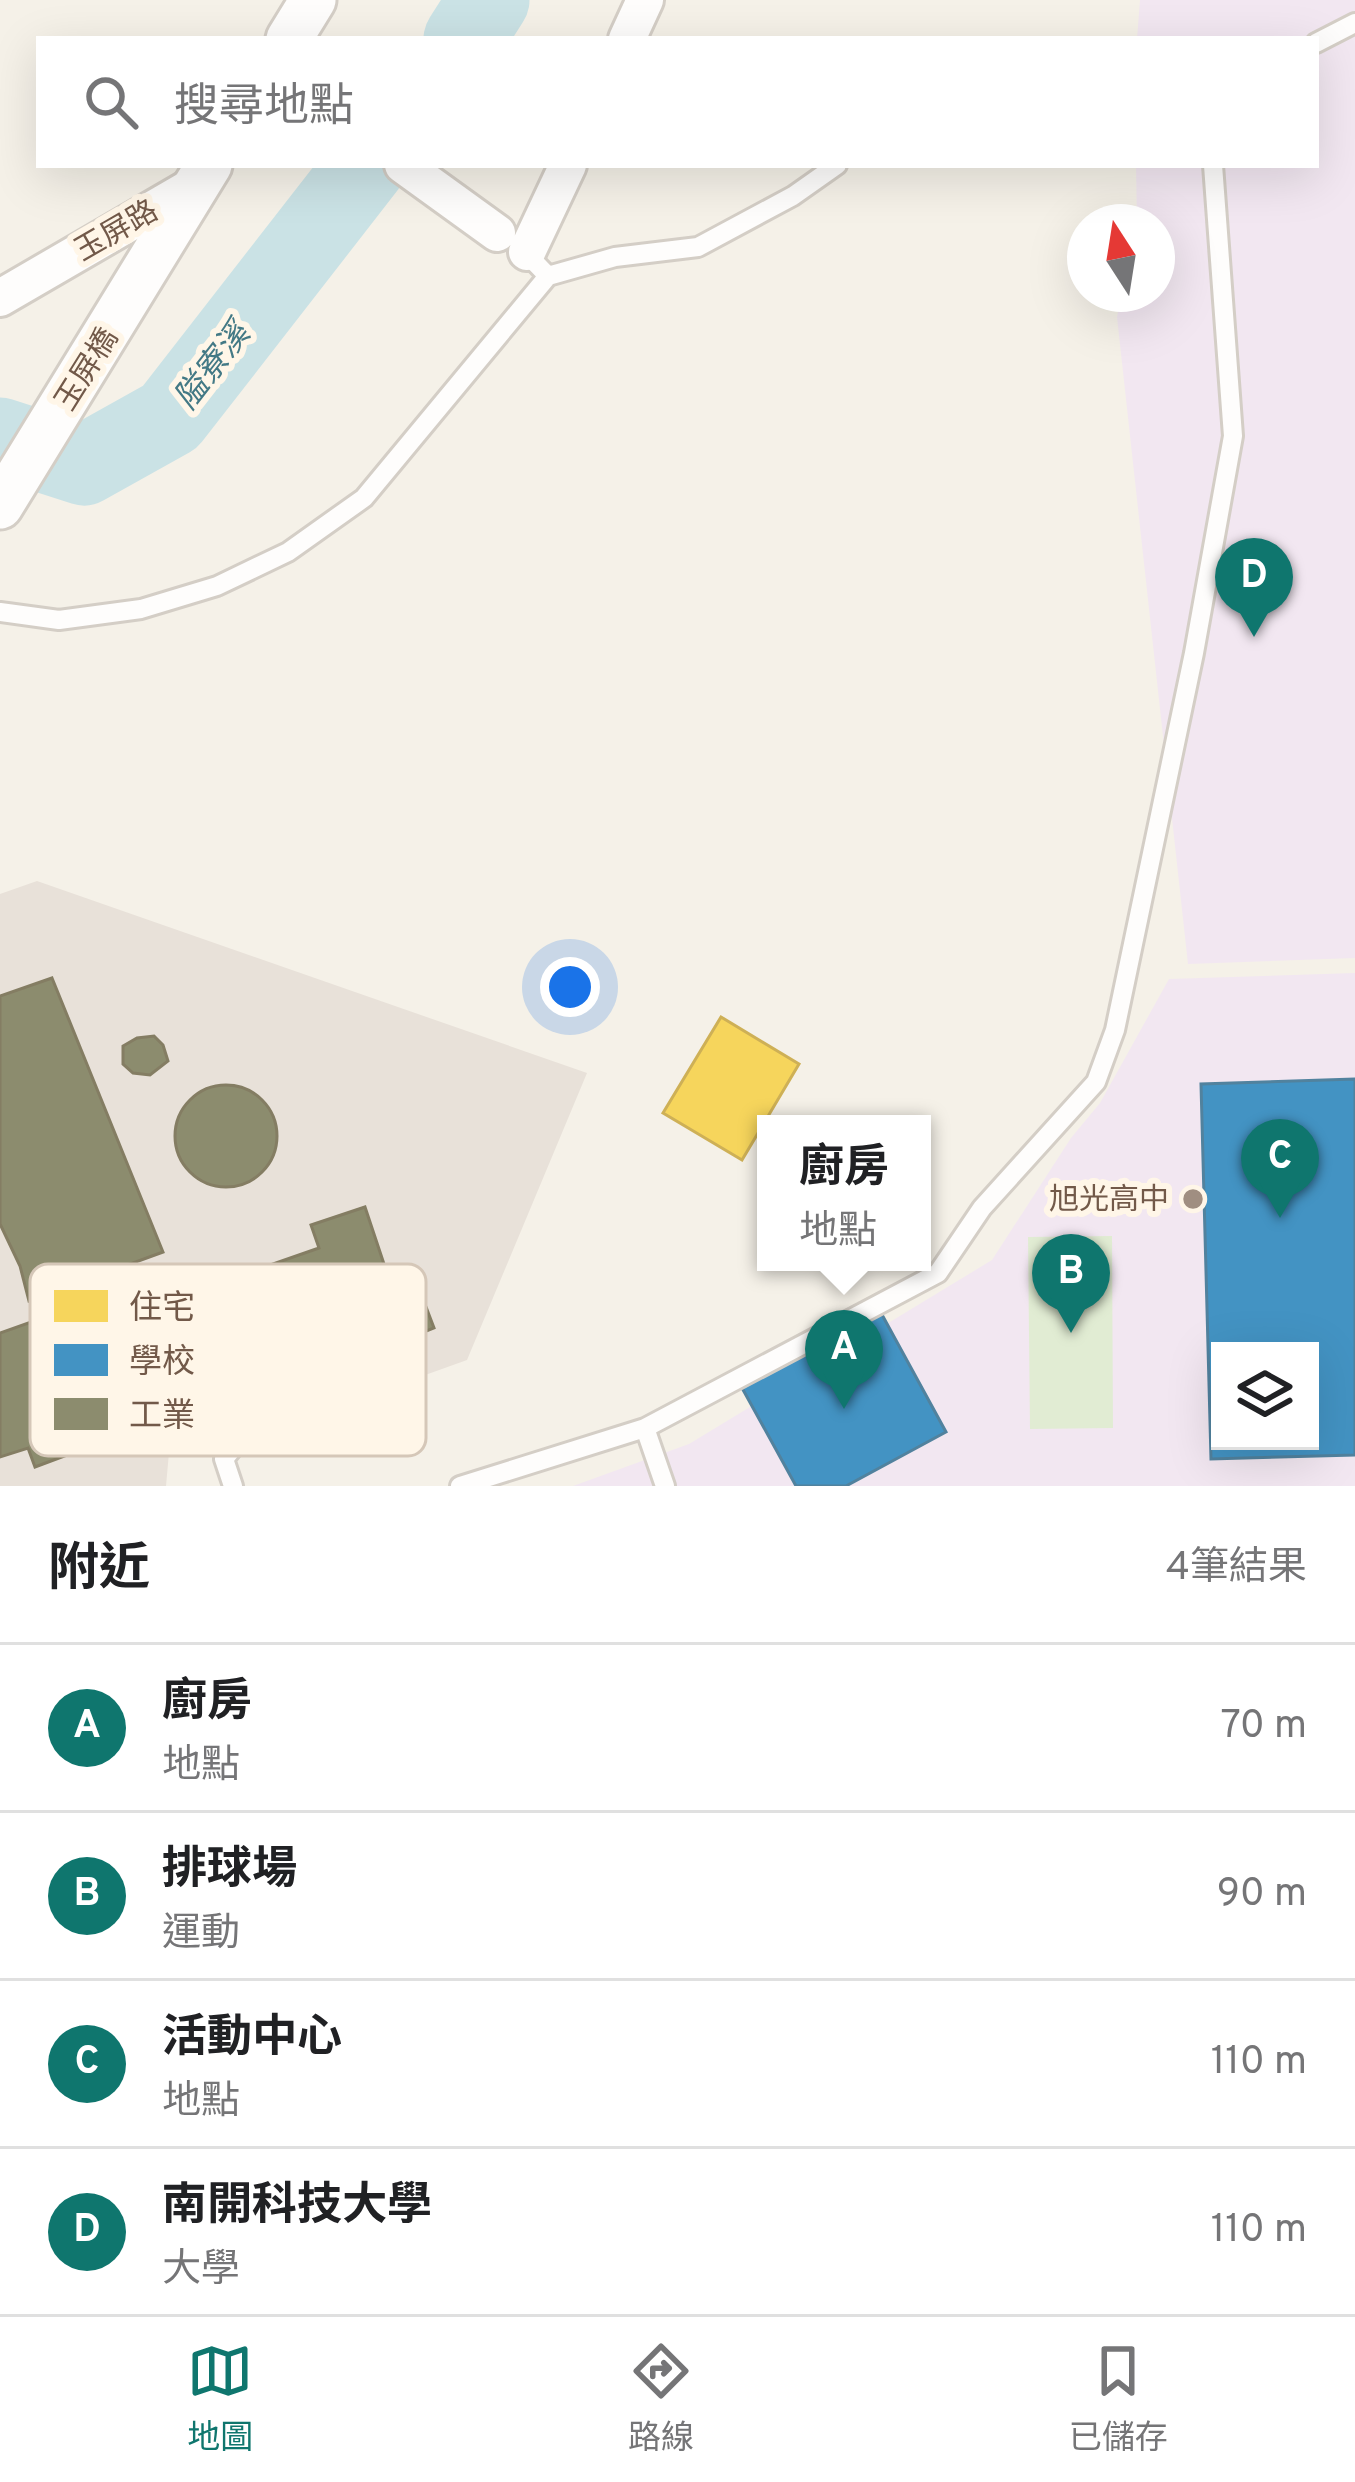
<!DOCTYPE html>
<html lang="zh-TW">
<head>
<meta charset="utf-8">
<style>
	:root { --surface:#fff; --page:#f6f6f6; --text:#202124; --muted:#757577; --line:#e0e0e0; --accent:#0f766e }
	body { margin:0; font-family:Overpass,"Noto Sans TC",sans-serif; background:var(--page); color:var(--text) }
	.controls { position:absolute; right:36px; bottom:36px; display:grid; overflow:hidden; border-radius:0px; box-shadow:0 12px 48px #0002 }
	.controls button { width:108px; height:108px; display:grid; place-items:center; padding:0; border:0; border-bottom:3px solid var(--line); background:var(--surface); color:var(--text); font:60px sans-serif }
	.compass { position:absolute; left:1067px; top:204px; width:108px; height:108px; border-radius:50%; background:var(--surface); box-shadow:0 12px 48px #0002; rotate:348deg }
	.you { position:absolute; left:570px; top:987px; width:42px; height:42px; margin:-30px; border:9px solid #fff; border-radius:50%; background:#1a73e8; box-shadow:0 0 0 18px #1a73e833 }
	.badge { display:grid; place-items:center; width:78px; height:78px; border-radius:50%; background:var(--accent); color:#fff; font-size:39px; font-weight:700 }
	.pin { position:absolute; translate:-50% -99px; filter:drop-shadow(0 3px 6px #0008) }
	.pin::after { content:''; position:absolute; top:63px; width:42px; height:36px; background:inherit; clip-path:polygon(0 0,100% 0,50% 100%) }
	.popup { position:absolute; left:757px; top:1115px; width:174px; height:156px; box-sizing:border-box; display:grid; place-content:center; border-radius:0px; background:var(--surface); filter:drop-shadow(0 3px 9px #0005); font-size:39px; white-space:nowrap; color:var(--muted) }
	.popup b { font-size:45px; color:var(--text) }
	.popup::after { content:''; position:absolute; left:50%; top:100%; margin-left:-24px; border:24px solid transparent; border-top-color:var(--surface) }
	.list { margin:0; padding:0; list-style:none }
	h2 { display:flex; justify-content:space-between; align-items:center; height:156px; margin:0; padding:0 48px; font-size:51px }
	h2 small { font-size:39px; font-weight:400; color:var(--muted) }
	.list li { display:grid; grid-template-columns:78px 1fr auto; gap:36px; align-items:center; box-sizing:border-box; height:168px; padding:0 48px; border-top:3px solid var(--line) }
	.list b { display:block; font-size:45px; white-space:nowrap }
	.list p { margin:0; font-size:39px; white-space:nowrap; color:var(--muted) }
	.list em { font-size:39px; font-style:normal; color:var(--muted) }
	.icon { flex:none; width:66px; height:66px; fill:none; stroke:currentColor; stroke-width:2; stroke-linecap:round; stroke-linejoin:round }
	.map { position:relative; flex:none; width:1355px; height:1486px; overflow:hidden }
	.search { position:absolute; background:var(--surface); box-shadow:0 12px 48px #0002; left:36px; right:36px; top:36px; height:132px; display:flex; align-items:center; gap:30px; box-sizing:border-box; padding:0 42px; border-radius:0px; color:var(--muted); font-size:45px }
	.sheet { height:828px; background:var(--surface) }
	nav { display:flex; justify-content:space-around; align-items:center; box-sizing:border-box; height:168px; border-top:3px solid var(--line); background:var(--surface); font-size:33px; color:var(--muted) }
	nav a { display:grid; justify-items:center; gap:6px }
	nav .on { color:var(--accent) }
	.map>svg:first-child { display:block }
	.industrial { fill:#e8e1d9 }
	.education { fill:#f2e7f1; fill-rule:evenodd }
	.green { fill:#e1ecd3 }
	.homes { fill:#f6d55c; stroke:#ceb056; stroke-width:3 }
	.schools { fill:#4393c3; stroke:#51829e; stroke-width:3; fill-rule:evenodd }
	.industry { fill:#8c8c6e; stroke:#847d63; stroke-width:3 }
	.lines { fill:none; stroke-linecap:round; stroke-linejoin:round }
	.river { stroke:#cae2e5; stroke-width:81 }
	.service-casing { stroke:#d4cec6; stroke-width:24 }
	.minor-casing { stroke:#d4cec6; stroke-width:42 }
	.tertiary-casing { stroke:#d4cec6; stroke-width:51 }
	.service { stroke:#fefdfc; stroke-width:18 }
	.minor { stroke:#fefdfc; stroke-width:36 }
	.tertiary { stroke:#fefdfc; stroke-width:45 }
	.poi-dot { fill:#a08e81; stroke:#fff6e8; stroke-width:4.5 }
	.labels { text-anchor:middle; stroke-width:12; stroke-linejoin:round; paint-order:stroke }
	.street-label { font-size:30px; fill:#725949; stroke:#fff6e8 }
	.poi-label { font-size:30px; fill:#725949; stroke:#fff6e8; text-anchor:end }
	.water-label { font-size:33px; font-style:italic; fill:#437985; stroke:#fff6e8 }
	.key { fill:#fff6e8; stroke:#d5c7b8; stroke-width:3 }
	.key-label { font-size:33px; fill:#725949 }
</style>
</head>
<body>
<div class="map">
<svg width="1355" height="1486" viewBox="0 0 1355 1486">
	<rect width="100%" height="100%" fill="#f5f1e8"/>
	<path class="industrial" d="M37,881L587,1073L467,1360L325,1411L294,1378L172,1419L166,1486H0V894Z"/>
	<path class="education" d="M1140,0H1355V958L1188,964L1117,317L1122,294H1157V222H1137L1136,165H1316V39H1137Z
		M1355,973V1486H573L689,1444L992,1260L1071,1138L1100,1103L1169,979ZM1220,1351H1310V1441H1220Z"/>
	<path class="green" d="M1112,1236L1113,1428L1030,1429L1028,1237Z"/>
	<path class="homes" d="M721,1017L799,1064L742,1160L663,1113Z"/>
	<path class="schools" d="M1355,1079V1455L1211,1459L1201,1084ZM1220,1351H1310V1441H1220Z
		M880,1311L946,1432L846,1486H796L741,1386Z"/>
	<path class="industry" d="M52,978L163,1252L29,1301L20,1266L0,1224V996Z
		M154,1036L163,1045L168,1061L150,1075L133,1073L123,1064V1046L137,1038Z
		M175 1136a51 51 0 1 1 102 0a51 51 0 1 1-102 0Z
		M365,1207L391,1285L415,1278L434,1328L369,1354L344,1300L249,1335L227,1280L319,1248L311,1225Z
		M96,1299L127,1384L75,1400L91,1446L35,1467L28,1448L0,1457V1333Z"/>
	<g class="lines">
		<path class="river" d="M464,39L489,0
			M0,438L84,465L170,417L366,165"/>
		<defs>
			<path id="service" d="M1316,43L1355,23
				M521,248L548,276L615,257L698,247L793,196L837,165
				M0,612L59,620L141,609L217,586L288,552L364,498L548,276
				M216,1287L262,1412L224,1459L233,1486
				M645,1428L665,1486
				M460,1486L645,1428L938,1273L982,1208L1096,1082L1115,1030L1194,653L1233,436L1213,165"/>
			<path id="minor" d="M627,39L645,0
				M403,165L497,233
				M527,252L568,165
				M0,298L198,183"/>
			<path id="tertiary" d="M289,39L313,0
				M0,506L209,165"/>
		</defs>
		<use href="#service" class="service-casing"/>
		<use href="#minor" class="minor-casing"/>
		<use href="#tertiary" class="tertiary-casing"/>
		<use href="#service" class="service"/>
		<use href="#minor" class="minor"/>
		<use href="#tertiary" class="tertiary"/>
	</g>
	<circle class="poi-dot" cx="1193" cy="1199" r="12"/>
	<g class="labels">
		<g class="street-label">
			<text transform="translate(116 230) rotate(-30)" y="10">玉屏路</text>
			<text transform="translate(86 369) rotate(-58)" y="10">玉屏橋</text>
		</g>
		<g class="poi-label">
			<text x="1169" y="1209">旭光高中</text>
		</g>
		<g class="water-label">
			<text transform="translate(211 365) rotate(-52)" y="12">隘寮溪</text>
		</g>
	</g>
	<rect x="30" y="1264" width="396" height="192" rx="18" class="key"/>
	<rect x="54" y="1290" width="54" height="32" fill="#f6d55c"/>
	<rect x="54" y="1344" width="54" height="32" fill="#4393c3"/>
	<rect x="54" y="1398" width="54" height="32" fill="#8c8c6e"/>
	<g class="key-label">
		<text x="129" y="1318">住宅</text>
		<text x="129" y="1372">學校</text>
		<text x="129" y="1426">工業</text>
	</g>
</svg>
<div class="controls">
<button><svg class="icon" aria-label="layers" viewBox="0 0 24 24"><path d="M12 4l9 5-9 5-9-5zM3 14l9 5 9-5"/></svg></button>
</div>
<svg class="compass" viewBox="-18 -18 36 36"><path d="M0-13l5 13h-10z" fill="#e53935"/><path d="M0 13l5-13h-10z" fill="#757577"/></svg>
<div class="you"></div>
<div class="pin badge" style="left:844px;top:1409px">A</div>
<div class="popup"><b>廚房</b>地點</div>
<div class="pin badge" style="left:1071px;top:1333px">B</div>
<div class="pin badge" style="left:1280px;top:1218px">C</div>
<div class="pin badge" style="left:1254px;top:637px">D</div>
<div class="search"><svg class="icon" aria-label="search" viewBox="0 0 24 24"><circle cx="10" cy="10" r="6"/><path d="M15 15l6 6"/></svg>搜尋地點</div>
</div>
<section class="sheet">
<h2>附近<small>4筆結果</small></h2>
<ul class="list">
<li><span class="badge">A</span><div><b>廚房</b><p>地點</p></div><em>70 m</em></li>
<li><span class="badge">B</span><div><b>排球場</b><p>運動</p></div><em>90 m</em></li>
<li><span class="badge">C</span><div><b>活動中心</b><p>地點</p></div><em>110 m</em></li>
<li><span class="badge">D</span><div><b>南開科技大學</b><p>大學</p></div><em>110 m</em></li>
</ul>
</section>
<nav>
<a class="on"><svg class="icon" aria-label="map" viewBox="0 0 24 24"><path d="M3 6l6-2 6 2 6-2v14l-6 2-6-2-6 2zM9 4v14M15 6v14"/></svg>地圖</a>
<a><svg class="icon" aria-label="directions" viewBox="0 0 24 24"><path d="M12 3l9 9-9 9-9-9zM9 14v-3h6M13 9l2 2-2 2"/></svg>路線</a>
<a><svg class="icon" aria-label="saved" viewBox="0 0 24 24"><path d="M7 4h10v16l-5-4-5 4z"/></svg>已儲存</a>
</nav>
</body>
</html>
